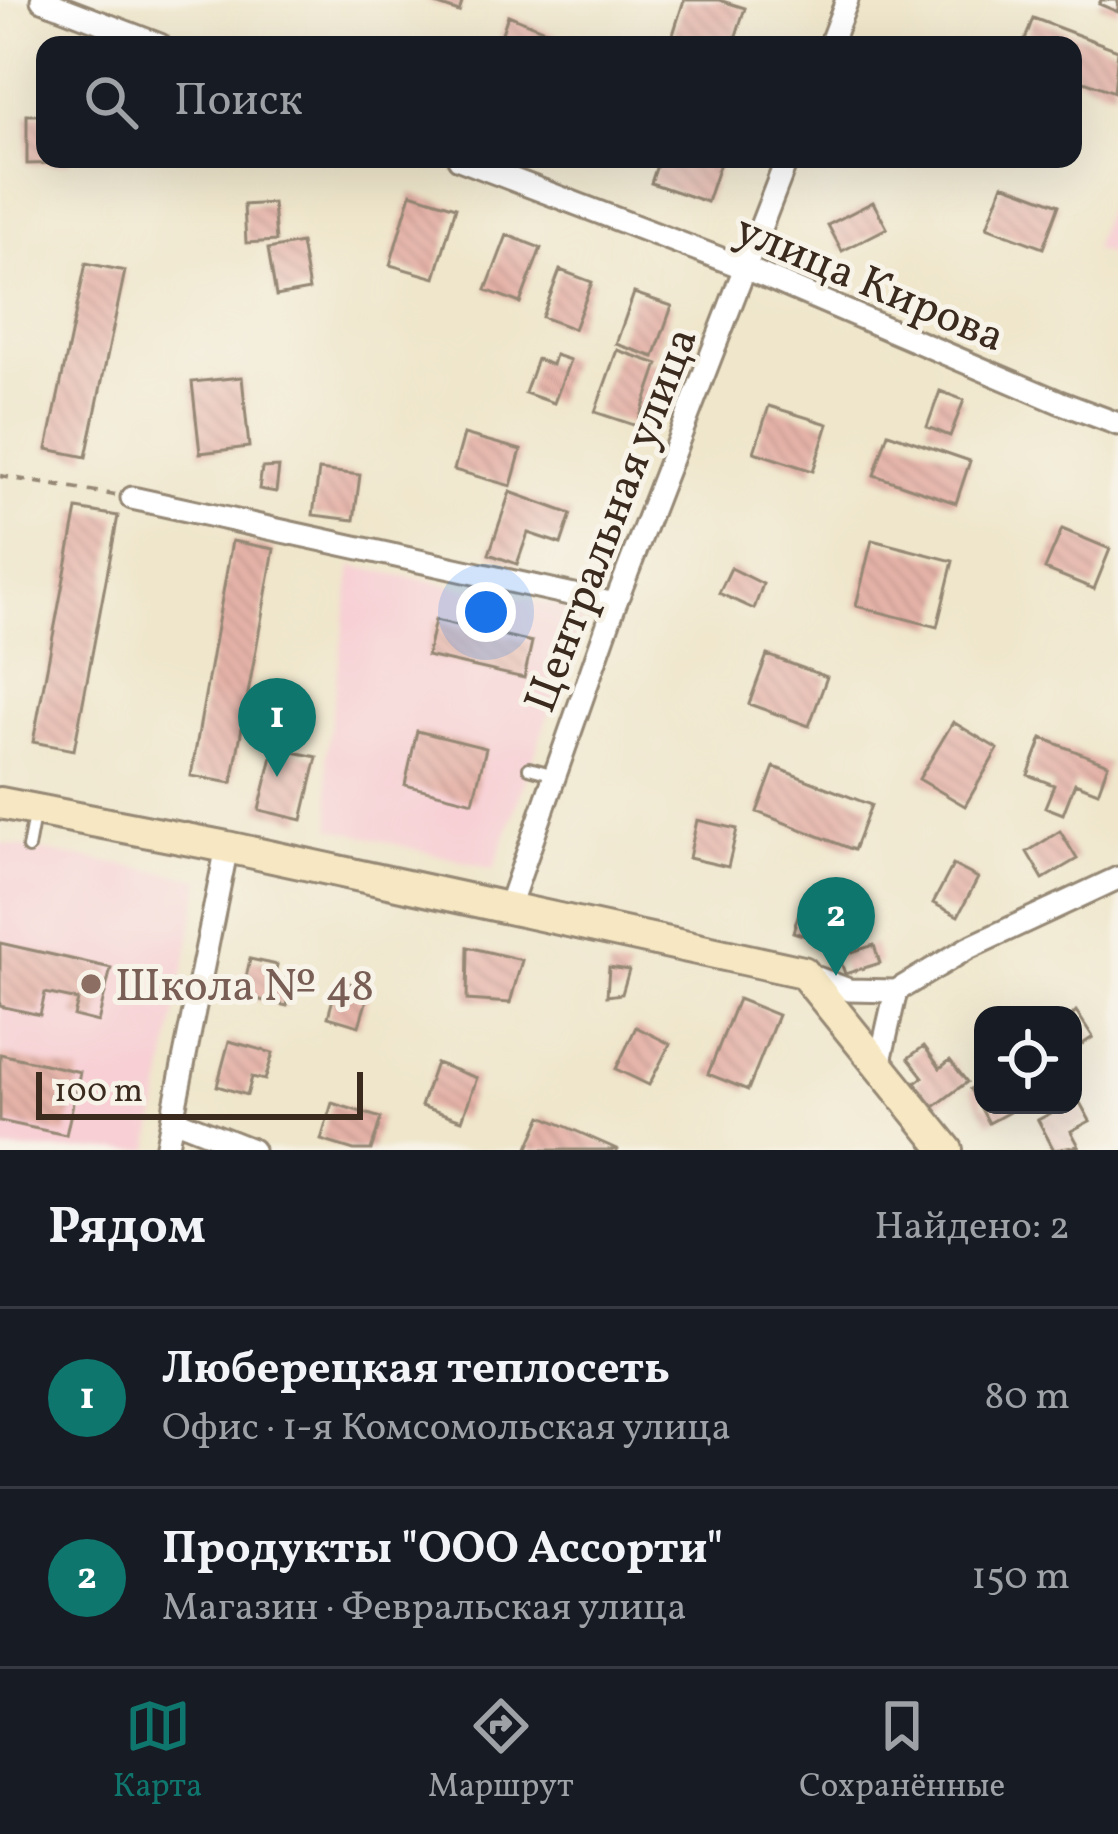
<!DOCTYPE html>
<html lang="ru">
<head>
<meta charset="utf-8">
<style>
	:root { --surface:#171b24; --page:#242831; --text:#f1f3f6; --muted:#9ea1a6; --line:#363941; --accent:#0f766e }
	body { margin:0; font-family:Vollkorn,serif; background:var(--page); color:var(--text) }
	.controls { position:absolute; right:36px; bottom:36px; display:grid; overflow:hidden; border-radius:24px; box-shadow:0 12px 48px #0002 }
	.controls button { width:108px; height:108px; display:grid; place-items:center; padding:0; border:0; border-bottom:3px solid var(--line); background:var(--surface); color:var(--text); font:60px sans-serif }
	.scale { position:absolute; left:36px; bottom:30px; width:327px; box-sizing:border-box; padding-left:12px; border:6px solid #3b2a1e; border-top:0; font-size:33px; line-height:42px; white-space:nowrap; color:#3b2a1e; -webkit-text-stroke:9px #f7f3e8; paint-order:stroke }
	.you { position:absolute; left:486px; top:612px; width:42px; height:42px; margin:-30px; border:9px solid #fff; border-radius:50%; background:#1a73e8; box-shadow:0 0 0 18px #1a73e833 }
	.badge { display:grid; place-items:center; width:78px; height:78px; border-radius:50%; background:var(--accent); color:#fff; font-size:39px; font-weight:700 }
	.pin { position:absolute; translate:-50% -99px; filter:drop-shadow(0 3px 6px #0008) }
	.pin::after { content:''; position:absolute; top:63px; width:42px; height:36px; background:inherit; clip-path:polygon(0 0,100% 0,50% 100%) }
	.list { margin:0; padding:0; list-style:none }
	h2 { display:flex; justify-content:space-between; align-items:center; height:156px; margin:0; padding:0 48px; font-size:51px }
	h2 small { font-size:39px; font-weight:400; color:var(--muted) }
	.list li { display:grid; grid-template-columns:78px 1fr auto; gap:36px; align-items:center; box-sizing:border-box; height:180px; padding:0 48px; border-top:3px solid var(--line) }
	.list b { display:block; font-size:45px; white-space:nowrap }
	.list p { margin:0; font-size:39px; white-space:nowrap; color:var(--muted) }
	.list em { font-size:39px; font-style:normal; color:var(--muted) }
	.icon { flex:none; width:66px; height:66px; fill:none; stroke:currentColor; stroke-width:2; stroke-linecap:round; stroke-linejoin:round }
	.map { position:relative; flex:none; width:1118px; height:1150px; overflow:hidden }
	.search { position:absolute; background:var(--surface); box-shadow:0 12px 48px #0002; left:36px; right:36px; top:36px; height:132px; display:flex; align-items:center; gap:30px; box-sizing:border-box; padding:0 42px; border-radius:24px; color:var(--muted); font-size:45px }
	.sheet { height:516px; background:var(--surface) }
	nav { display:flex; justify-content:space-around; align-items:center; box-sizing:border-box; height:168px; border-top:3px solid var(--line); background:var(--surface); font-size:33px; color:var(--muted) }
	nav a { display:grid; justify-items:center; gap:6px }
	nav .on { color:var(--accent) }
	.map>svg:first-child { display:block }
	.built { fill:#f7cfd4 }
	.building { fill:url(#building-back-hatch) }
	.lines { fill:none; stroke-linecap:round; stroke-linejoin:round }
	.service-casing { stroke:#958874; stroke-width:16 }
	.minor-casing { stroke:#958874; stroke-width:27 }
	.secondary-casing { stroke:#958874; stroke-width:36 }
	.path { stroke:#958874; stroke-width:4.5; stroke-dasharray:9 9; stroke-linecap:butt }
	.service { stroke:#fff; stroke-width:10 }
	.minor { stroke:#fff; stroke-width:21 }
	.secondary { stroke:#f7e8c3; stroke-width:30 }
	.education-dot { fill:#8d6e63; stroke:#f7f3e8; stroke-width:4.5 }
	.labels { text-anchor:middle; stroke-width:10; stroke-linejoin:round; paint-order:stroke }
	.street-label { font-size:45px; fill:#3b2a1e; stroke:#f7f3e8 }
	.education-label { font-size:45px; fill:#785e54; stroke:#f7f3e8; text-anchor:start }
</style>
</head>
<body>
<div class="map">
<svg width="1118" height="1150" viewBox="0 0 1118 1150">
	<defs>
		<pattern id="building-back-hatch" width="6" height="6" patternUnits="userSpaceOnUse" patternTransform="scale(3)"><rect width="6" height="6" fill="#e5b2a8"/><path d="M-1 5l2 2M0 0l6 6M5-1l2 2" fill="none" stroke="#c59990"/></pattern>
	</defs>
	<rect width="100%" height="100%" fill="#f7f3e8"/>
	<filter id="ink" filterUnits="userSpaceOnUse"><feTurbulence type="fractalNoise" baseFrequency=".00833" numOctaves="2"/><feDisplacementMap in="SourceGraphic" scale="24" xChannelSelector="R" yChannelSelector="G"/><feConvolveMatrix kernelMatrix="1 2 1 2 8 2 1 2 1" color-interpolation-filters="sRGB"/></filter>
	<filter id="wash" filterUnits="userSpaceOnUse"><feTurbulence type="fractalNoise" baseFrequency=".004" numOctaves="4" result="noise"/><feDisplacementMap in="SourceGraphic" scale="48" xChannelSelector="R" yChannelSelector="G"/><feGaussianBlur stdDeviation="2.7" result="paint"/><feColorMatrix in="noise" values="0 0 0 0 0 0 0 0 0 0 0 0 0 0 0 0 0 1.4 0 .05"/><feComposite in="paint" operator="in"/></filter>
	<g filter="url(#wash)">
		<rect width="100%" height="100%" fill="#efe6cb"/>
		<path class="built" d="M1118,172V257L1093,249Z
			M352,566L585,611L494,869L332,828L326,757Z
			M0,843L201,879L150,1150H0Z"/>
		<g id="blocks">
			<path class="building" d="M424,0H463L459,12Z
				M684,0H719L745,8L733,45L671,41Z
				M1101,0H1118V12L1099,4Z
				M508,15L557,35L554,45H498Z
				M1033,18L1118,50L1114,92L1073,77V45H1023Z
				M27,115H45V159H69V163L27,164Z
				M659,159L721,160L707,202L651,183Z
				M1003,184L1059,205L1043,248L987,227Z
				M411,193L456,207L435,278L390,265Z
				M873,202L887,228L842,251L828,225Z
				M273,203L276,241L246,243L244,205Z
				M507,235L541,248L520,303L486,290Z
				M301,243L309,290L276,296L268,249Z
				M86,263L125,271L86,457L47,449Z
				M560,270L592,282L574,329L542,317Z
				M634,293L672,306L654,357L616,344Z
				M617,350L658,364L637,426L595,412Z
				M555,355L570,360L554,403L525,393L537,359L552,365Z
				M242,377L249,447L200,453L192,382Z
				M940,391L964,400L950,436L927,427Z
				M769,406L828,424L813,471L754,452Z
				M888,433L970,461L956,503L874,475Z
				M464,434L521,450L511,486L454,470Z
				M279,467L276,492L259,489L262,468Z
				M319,470L360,475L354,520L313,515Z
				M510,492L571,514L561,544L528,533L517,564L489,554Z
				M77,509L118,516L74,750L33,742Z
				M1062,529L1110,549L1094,589L1045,569Z
				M872,540L953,561L937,627L856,606Z
				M232,541L274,549L232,783L191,776Z
				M731,568L763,584L754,609L719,593Z
				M435,620L532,642L524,678L427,656Z
				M767,655L827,677L809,726L749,704Z
				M953,722L998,749L965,806L919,779Z
				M417,731L486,748L473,802L405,785Z
				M1042,738L1108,764L1098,792L1075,783L1063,814L1045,807L1054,785L1028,775Z
				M274,748L317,757L302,820L259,810Z
				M774,767L871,805L854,850L757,812Z
				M697,820L737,829L728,867L689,858Z
				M1060,831L1077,859L1043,879L1027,852Z
				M953,865L978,878L958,916L933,903Z
				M805,893L843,906L831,944L793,932Z
				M0,943L111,968L98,1022L74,1016L78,1000L45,993L40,1015L0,1006Z
				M874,945L880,963L845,974L839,956Z
				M468,947L522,960L510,1003L467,1000Z
				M250,959L277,965L274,978L293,981L287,1006L242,996Z
				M609,967L629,970L622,994L607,996Z
				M338,980L370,989L359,1026L328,1017Z
				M738,999L778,1015L748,1090L708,1074Z
				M1076,1011L1093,1037L1075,1049L1073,1014Z
				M636,1027L670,1044L649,1085L616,1069Z
				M229,1041L273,1053L265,1080L252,1077L247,1095L217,1086Z
				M924,1046L940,1068L950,1060L967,1082L934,1107L915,1083L923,1077L908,1058Z
				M0,1054L80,1072L66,1135L0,1121Z
				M436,1063L477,1078L462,1120L421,1106Z
				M983,1081V1105H1011L1013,1110L989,1123L970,1089Z
				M1078,1099L1090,1121L1071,1131L1079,1146L1054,1150L1038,1120Z
				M332,1103L381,1118L371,1150H354L321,1140Z
				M542,1116L619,1150H527Z"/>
		</g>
	</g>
	<g filter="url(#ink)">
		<use href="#blocks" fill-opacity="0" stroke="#958874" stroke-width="3"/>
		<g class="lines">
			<defs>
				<path id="service" d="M529,768L555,775
					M28,848L35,810"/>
				<path id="minor" d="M42,0L160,45
					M830,45L847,0
					M459,159L745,268L1059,402L1118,424
					M132,498L615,604
					M508,909L615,604L787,159
					M807,974L849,990L896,991L968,948L1118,878
					M879,1066L896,991
					M173,1119L252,1150
					M166,1150L227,847"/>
				<path id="secondary" d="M0,803L227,847L803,972L947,1150"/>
			</defs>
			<use href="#service" class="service-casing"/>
			<use href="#minor" class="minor-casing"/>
			<use href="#secondary" class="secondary-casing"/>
			<path class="path" d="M0,476L115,495"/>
			<use href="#service" class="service"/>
			<use href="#minor" class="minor"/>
			<use href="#secondary" class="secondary"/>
		</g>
	</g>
	<circle class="education-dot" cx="91" cy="984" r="12"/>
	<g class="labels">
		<g class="street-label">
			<text transform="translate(871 281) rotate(23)" y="16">улица Кирова</text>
			<text transform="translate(609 519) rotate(-69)" y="16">Центральная улица</text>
		</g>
		<g class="education-label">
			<text x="115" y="1000">Школа № 48</text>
		</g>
	</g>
</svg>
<div class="controls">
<button><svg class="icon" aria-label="locate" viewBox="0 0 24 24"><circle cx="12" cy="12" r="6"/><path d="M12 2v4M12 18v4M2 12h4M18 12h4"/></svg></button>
</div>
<div class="scale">100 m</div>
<div class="you"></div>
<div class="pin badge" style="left:277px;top:777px">1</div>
<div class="pin badge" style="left:836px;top:976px">2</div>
<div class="search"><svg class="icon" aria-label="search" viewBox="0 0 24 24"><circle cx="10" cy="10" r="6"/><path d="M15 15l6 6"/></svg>Поиск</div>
</div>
<section class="sheet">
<h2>Рядом<small>Найдено: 2</small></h2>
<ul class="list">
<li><span class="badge">1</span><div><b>Люберецкая теплосеть</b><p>Офис · 1-я Комсомольская улица</p></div><em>80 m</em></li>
<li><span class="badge">2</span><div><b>Продукты &quot;ООО Ассорти&quot;</b><p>Магазин · Февральская улица</p></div><em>150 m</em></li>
</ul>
</section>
<nav>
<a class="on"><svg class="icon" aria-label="map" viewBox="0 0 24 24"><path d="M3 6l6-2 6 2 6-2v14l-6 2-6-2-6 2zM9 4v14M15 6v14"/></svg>Карта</a>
<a><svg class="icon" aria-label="directions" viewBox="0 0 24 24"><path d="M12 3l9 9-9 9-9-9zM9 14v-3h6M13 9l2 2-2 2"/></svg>Маршрут</a>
<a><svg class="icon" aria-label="saved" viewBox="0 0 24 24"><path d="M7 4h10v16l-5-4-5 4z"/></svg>Сохранённые</a>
</nav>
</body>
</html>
